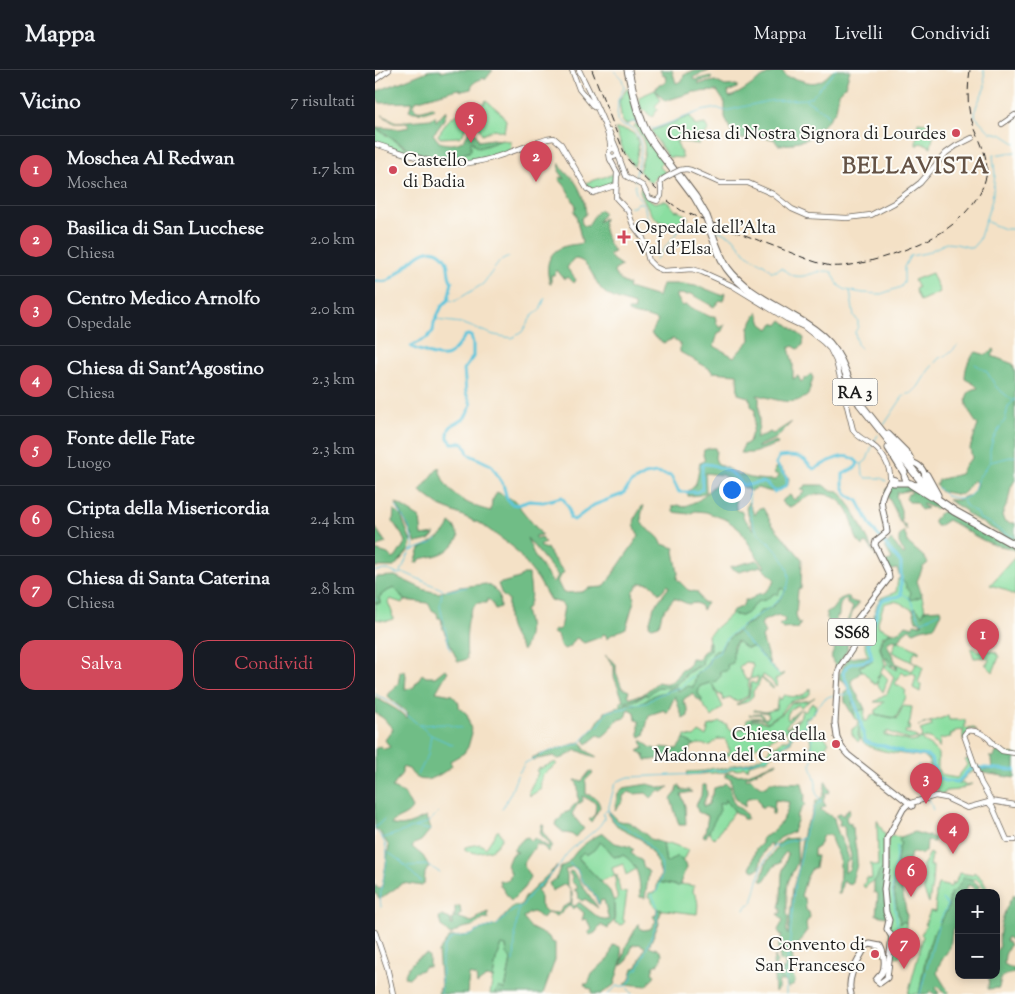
<!DOCTYPE html>
<html lang="it">
<head>
<meta charset="utf-8">
<style>
	:root { --surface:#171b24; --page:#20242c; --text:#f1f3f6; --muted:#9ea1a6; --line:#363941; --accent:#d1495b }
	body { margin:0; font-family:"Sorts Mill Goudy",serif; background:var(--page); color:var(--text) }
	.controls { position:absolute; right:15px; bottom:15px; display:grid; overflow:hidden; border-radius:10px; box-shadow:0 2px 8px #0003 }
	.controls button { width:45px; height:45px; display:grid; place-items:center; padding:0; border:0; border-bottom:1px solid var(--line); background:var(--surface); color:var(--text); font:25px sans-serif }
	.you { position:absolute; left:356px; top:419px; width:18px; height:18px; margin:-12px; border:4px solid #fff; border-radius:50%; background:#1a73e8; box-shadow:0 0 0 8px #1a73e833 }
	.badge { display:grid; place-items:center; width:32px; height:32px; border-radius:50%; background:var(--accent); color:#fff; font-size:16px; font-weight:700 }
	.pin { position:absolute; translate:-50% -41px; filter:drop-shadow(0 1px 2px #0008) }
	.pin::after { content:''; position:absolute; top:26px; width:18px; height:15px; background:inherit; clip-path:polygon(0 0,100% 0,50% 100%) }
	.list { margin:0; padding:0; list-style:none }
	h2 { display:flex; justify-content:space-between; align-items:center; height:65px; margin:0; padding:0 20px; font-size:21px }
	h2 small { font-size:16px; font-weight:400; color:var(--muted) }
	.list li { display:grid; grid-template-columns:32px 1fr auto; gap:15px; align-items:center; box-sizing:border-box; height:70px; padding:0 20px; border-top:1px solid var(--line) }
	.list b { display:block; font-size:19px; white-space:nowrap }
	.list p { margin:0; font-size:16px; white-space:nowrap; color:var(--muted) }
	.list em { font-size:16px; font-style:normal; color:var(--muted) }
	.actions { display:flex; gap:10px; padding:15px 20px }
	.actions a { flex:1; padding:11px 0; border:1px solid var(--accent); border-radius:15px; text-align:center; font-size:18px; color:var(--accent) }
	.actions .main { background:var(--accent); color:#fff }
	.map { position:relative; flex:none; width:640px; height:924px; overflow:hidden }
	header { display:flex; align-items:center; gap:30px; box-sizing:border-box; height:70px; padding:0 25px; background:var(--surface); border-bottom:1px solid var(--line) }
	header strong { font-size:24px }
	nav { display:flex; gap:28px; margin-inline-start:auto; font-size:18px }
	main { display:flex }
	aside { flex:1; background:var(--surface) }
	.map>svg:first-child { display:block }
	.green { fill:#8adea0; stroke:#537d5e }
	.forest { fill:#6fbd86; stroke:#466c51; fill-rule:evenodd }
	.lines { fill:none; stroke-linecap:round; stroke-linejoin:round }
	.stream { stroke:#5ec5db; stroke-width:1 }
	.river { stroke:#5ec5db; stroke-width:3 }
	.secondary-casing { stroke:#686158; stroke-width:6 }
	.primary-casing { stroke:#686158; stroke-width:7 }
	.motorway-casing { stroke:#686158; stroke-width:9 }
	.secondary { stroke:#fff; stroke-width:4.5 }
	.primary { stroke:#fff; stroke-width:5 }
	.motorway { stroke:#fff; stroke-width:7 }
	.rail { stroke:#1c1c1c; stroke-width:1; stroke-dasharray:8 4; stroke-linecap:butt }
	.secondary-bridge-casing { stroke:#686158; stroke-width:6; stroke-linecap:butt }
	.motorway-bridge-casing { stroke:#686158; stroke-width:9; stroke-linecap:butt }
	.secondary-bridge { stroke:#fff; stroke-width:4.5 }
	.motorway-bridge { stroke:#fff; stroke-width:7 }
	.poi-dot { fill:#d1495b; stroke:#fdfcf7; stroke-width:2 }
	.labels { text-anchor:middle; stroke-width:4; stroke-linejoin:round; paint-order:stroke }
	.shield { fill:#fdfcf7; stroke:#605f5e; stroke-width:1 }
	.shield-label { font-size:16px; font-weight:bold; fill:#1c1c1c }
	.poi-label { font-size:18px; fill:#1c1c1c; stroke:#fdfcf7; text-anchor:end }
	.district-label { font-size:22px; font-weight:bold; letter-spacing:1px; fill:#645244; stroke:#fdfcf7 }
</style>
</head>
<body>
<header>
<strong>Mappa</strong>
<nav><a>Mappa</a><a>Livelli</a><a>Condividi</a></nav>
</header>
<main>
<aside>
<h2>Vicino<small>7 risultati</small></h2>
<ul class="list">
<li><span class="badge">1</span><div><b>Moschea Al Redwan</b><p>Moschea</p></div><em>1.7 km</em></li>
<li><span class="badge">2</span><div><b>Basilica di San Lucchese</b><p>Chiesa</p></div><em>2.0 km</em></li>
<li><span class="badge">3</span><div><b>Centro Medico Arnolfo</b><p>Ospedale</p></div><em>2.0 km</em></li>
<li><span class="badge">4</span><div><b>Chiesa di Sant'Agostino</b><p>Chiesa</p></div><em>2.3 km</em></li>
<li><span class="badge">5</span><div><b>Fonte delle Fate</b><p>Luogo</p></div><em>2.3 km</em></li>
<li><span class="badge">6</span><div><b>Cripta della Misericordia</b><p>Chiesa</p></div><em>2.4 km</em></li>
<li><span class="badge">7</span><div><b>Chiesa di Santa Caterina</b><p>Chiesa</p></div><em>2.8 km</em></li>
</ul>
<div class="actions"><a class="main">Salva</a><a>Condividi</a></div>
</aside>
<div class="map">
<svg width="640" height="924" viewBox="0 0 640 924">
	<rect width="100%" height="100%" fill="#fdfcf7"/>
	<filter id="ink" filterUnits="userSpaceOnUse"><feTurbulence type="fractalNoise" baseFrequency=".02" numOctaves="2"/><feDisplacementMap in="SourceGraphic" scale="10" xChannelSelector="R" yChannelSelector="G"/><feConvolveMatrix kernelMatrix="1 2 1 2 8 2 1 2 1" color-interpolation-filters="sRGB"/></filter>
	<filter id="wash" filterUnits="userSpaceOnUse"><feTurbulence type="fractalNoise" baseFrequency=".0096" numOctaves="4" result="noise"/><feDisplacementMap in="SourceGraphic" scale="20" xChannelSelector="R" yChannelSelector="G"/><feGaussianBlur stdDeviation="1.12" result="paint"/><feColorMatrix in="noise" values="0 0 0 0 0 0 0 0 0 0 0 0 0 0 0 0 0 1.4 0 .05"/><feComposite in="paint" operator="in"/></filter>
	<g filter="url(#wash)">
		<rect width="100%" height="100%" fill="#f4e1c6"/>
		<path class="green" d="M251,19H254L262,51L251,54L247,52L244,31Z
			M280,20L286,30L280,36L283,39L277,47L269,40H266L264,27Z
			M111,30L125,42L131,50L129,62L119,59L107,65L100,47L98,51L97,45V51L95,50L94,47L88,64L84,67L65,68L63,65C70,56 73,47 84,44L85,36L97,31L99,35H103L105,33L109,34Z
			M315,46L320,56L330,54L334,61L324,69V74L301,71L308,88L293,87L276,61Z
			M543,52L551,53L561,62L558,67L556,77H554V75L544,73L543,75H541Z
			M261,54L265,56L270,68L288,92L284,96L293,105L287,107L285,104L276,113L264,101C271,79 274,76 259,56Z
			M0,58L33,79L35,83L0,73Z
			M240,59C267,59 266,75 259,96L249,82Z
			M127,70L135,71L136,80L99,92L70,93L37,84L38,80C63,90 69,88 94,82L96,71H98L100,76L104,78Z
			M240,100L237,113L222,121L217,122L210,113L239,104Z
			M266,117L271,127L280,133C293,128 292,132 301,141L303,140L314,148C281,161 277,147 265,121Z
			M557,203L565,222L545,231L540,219L543,218L539,210Z
			M640,487V526L629,519L615,515Z
			M523,509L530,511L536,523L535,530L547,526L550,540L547,545L541,538L538,540C525,534 524,528 509,534L503,552L504,557L516,562L507,567L504,576L510,594L502,608L503,609L506,602L513,609L508,622L502,614L503,610L500,615L484,597L498,591C481,576 497,562 493,550L494,547L498,549L502,534L506,528L521,522Z
			M19,518L25,524L29,530L27,533L15,529L13,532L17,542L18,549L13,551L0,549V533H5L4,527L10,522Z
			M408,518L411,521C404,532 399,540 386,540L378,552L370,554L365,560L357,565L346,580L334,589L331,597L322,603L318,617L303,621V617L294,619L289,623C275,622 270,639 252,633L246,636V632L251,631H258L266,628L283,617H292L301,615L309,608L312,603L327,595L328,588L335,581L333,565L356,544L366,546L372,543L383,531L390,530Z
			M363,571L371,578L378,577L405,605L409,603V604L400,610L403,615L401,617L396,610L388,605L387,608L399,618L398,619L386,608L383,616L378,621V626L372,632L361,635L374,627L376,612L381,614L383,609V607L375,609L378,597L377,593L370,592L364,597L371,610L374,609L373,626L362,632L354,627L349,631L346,624L344,625L337,614L348,637L337,647L326,632L327,630L323,623L325,616L341,611C344,600 347,602 353,594C359,587 356,578 363,571Z
			M521,571H524L544,581V583L540,581L536,590L548,597L543,613L546,615L545,622L538,618L541,606L538,603L530,605L527,602L520,614L525,616L531,621L530,623L531,627L521,648L500,644L501,640L509,632H499L512,624L519,607L509,596L513,594L510,589L512,588L518,596L514,595L522,600V594L537,601L541,594L517,582Z
			M598,578L603,581L611,580L621,582L624,587L618,602L610,594H612L614,590L612,587L599,588L596,579Z
			M435,618V624C428,629 424,629 417,631C411,633 410,639 406,643C402,646 397,648 393,652L384,648L377,649L371,657L366,658L371,655L372,650C379,646 383,648 389,648L384,644L374,645L386,643L390,649L394,646L393,643L384,641H379V640L390,642L401,639L403,626L404,629L405,630L409,625C419,628 429,628 435,618Z
			M440,627L426,637L423,635C417,637 410,643 413,650L426,638L410,657L412,658L423,648C411,666 371,683 349,686V684H352L355,681L350,669H342C332,682 331,671 320,675L309,669L310,666L319,667L324,662L331,666L334,656L345,652L352,655V658L362,662L365,659H371L377,650H383L392,653L408,643L416,633L435,630Z
			M479,631L481,641L490,639L489,651H492L498,644L522,649L528,636L537,637L535,652L532,658L535,656L534,661L531,660L530,663L536,664L543,668L534,670L512,661V664L509,663V665L537,672L541,671L545,668L560,680L563,684V701L570,706L582,708L592,695L590,690L596,688L599,701L593,704L582,716L587,712L589,715L597,714L583,720L571,721L570,723L565,724L561,718L553,689L550,687C535,684 498,683 488,672C484,668 484,663 484,657L483,665L485,670L483,672L477,664V659L483,656V650L480,649L477,632Z
			M437,633L441,635L439,643L433,649L431,647L430,651L437,658L443,660L454,672L450,678L455,682L451,685L435,686C436,679 437,665 431,660L426,664L431,658L428,657L418,665L416,672L408,676L406,683L398,684L393,689L375,694L372,699L369,697L363,700L357,699L352,702L311,705L312,702L330,701L338,698L352,699C358,693 364,695 372,693C381,690 392,685 396,677L403,675L407,670H414L415,667L411,661C419,656 427,649 427,639L430,642Z
			M573,646L574,650H590V659L597,657L602,660L595,659L588,670V660L580,661L579,663L575,665L576,667L565,669L564,678L562,674L558,672L555,668H546L547,663L545,660L557,656L556,652L543,656Z
			M181,692L182,694C172,704 164,701 166,719L155,726L154,721L163,703L161,700Z
			M350,729L359,740V742L339,769L334,762L344,734Z
			M502,750L511,767L510,798C506,801 504,808 499,811C495,813 493,812 490,818L488,816L492,808L497,809L496,796H495V794L503,796Z
			M122,761H124L127,768L121,776L116,780L101,783L90,780V777L105,774L111,778Z
			M515,766L526,767L525,771L526,773L524,778L518,816L525,853L529,851L531,854C530,867 535,876 523,887L519,886L517,881L519,877H523L525,869L520,866L518,870L521,874L518,876C509,841 511,807 513,771Z
			M225,772L234,780L239,787L248,785L257,791L261,799L251,805L248,794L237,798L239,804L242,805L245,822L252,823L248,850L250,851L247,855L240,853L239,830H242C243,825 240,821 240,816C240,812 241,810 241,805L225,811L203,787L208,782L212,785Z
			M288,773L293,774L294,773L313,780L307,792L291,793Z
			M555,783L557,785L555,796H558L557,815L554,833L549,821L548,794H549Z
			M599,802L607,809L612,818L611,819V823L608,816L600,808L598,810L594,808L574,827C576,843 561,856 556,870C549,887 548,906 544,924H533C538,905 544,884 548,866L546,864L551,856L550,855L555,841L560,842L561,822L563,814L576,817L577,813L580,814L584,803L598,805Z
			M283,812L304,816L305,814L319,816L318,822C324,828 323,836 322,844L282,839L278,834L276,828L273,827L274,823L281,822Z
			M127,875L131,876L132,884L136,889L130,920L124,917L119,924H115L121,890Z"/>
		<path class="forest" d="M65,0L66,2L75,0H118L110,10L109,8C102,11 98,11 96,19L87,21L83,19L40,31L38,36C42,44 50,39 57,37L60,39C51,43 44,43 34,41L37,32L5,33L0,26V22L53,1Z
			M285,0H297L301,13L307,11L309,5C317,0 326,0 335,0C332,3 324,3 318,8L319,10L336,6L337,9L323,12L324,14L340,11L350,16L362,15V18L353,22L354,27C371,23 390,0 407,0L411,7C432,9 439,22 458,0H475L470,17L464,23L461,40L450,54L434,65L433,69L419,72L418,74L403,75L399,69L382,67L371,69H362L358,67L350,47V33L342,21L319,22L290,31L280,20L283,15L289,14L291,12L290,5L287,4Z
			M71,40C71,49 64,58 58,64L64,72C77,76 89,75 94,61L96,60L100,62L104,71L117,69L127,70L104,78L100,76L98,71H96V80L94,82C86,84 76,88 67,88C43,88 20,69 0,57L24,59L34,57L32,53H19L7,45L21,52L56,49L60,46L61,51Z
			M185,93C188,104 193,102 198,109C206,119 210,132 211,144L206,148L207,154L210,156H213C216,150 219,145 225,139L229,143L223,152L229,148C226,158 233,173 239,182L234,184L237,189L247,196L240,200L239,203L246,211L254,215L253,218L283,227L287,214H308L326,217L346,225L350,223L348,231L345,230L339,237L316,224L313,225L302,224V227L307,236L310,235L336,247L340,246L342,254L345,258L350,254L347,261L343,263L339,276L359,287L375,270L374,257L383,242L387,254L394,259L398,253L403,255L407,250L429,268L428,275L423,279L418,276L414,278L418,294V309L423,306L426,312L436,304L438,308L433,325C419,338 397,328 382,325L384,328V356L381,369L395,362L398,364L417,352L400,369L385,375L382,378L401,371L403,374L378,383H365L369,375L374,372L379,356L380,340L376,336V332L373,327L363,324L362,304L337,302L335,299L305,282V274L298,269L288,273L276,264L283,251C271,245 264,247 253,242V240H260L259,235C248,231 238,229 229,222C218,212 215,188 198,189L192,198L201,210L199,213L193,207L189,209L182,200L179,205H176V214H175C170,197 172,181 191,176C197,174 202,175 207,173L201,145L199,141L201,136L190,116L184,109L185,107L190,109L184,101Z
			M619,279L620,280L617,286L638,294L640,302V410L636,417L633,432L627,445L629,451L634,453H640V472L592,444L591,441L573,430H583L591,426H594L599,421L602,413L598,410C585,432 587,423 566,422L561,415L563,410L585,404L591,393L597,388L595,378L603,355C594,344 582,322 603,318L599,314L590,309C590,299 593,288 601,282L611,285Z
			M335,378H340L341,381L340,388L342,393C365,406 374,410 401,410L404,406L399,403L400,398L405,397L414,408L413,415L397,422L382,418L375,421L347,405L330,403L331,422L325,425L313,426V421C324,416 322,404 325,393L330,390L328,385L329,380Z
			M64,397C68,422 92,436 116,441L117,431L122,422L142,432L146,439L167,465L160,466L161,469L166,468L170,472L165,476L170,479L172,478L177,487L189,502L182,511L188,523L207,522L214,518L229,517L264,466C256,451 259,449 268,435L269,436C258,463 282,457 287,474L300,478L299,481L303,503L302,509L313,520L322,522L327,532L332,533L327,540L325,535L321,533L313,534L299,528L287,543L284,555L277,557L274,555L279,537L294,517L293,515L284,524C279,514 276,513 265,513L258,522L259,531L251,558L236,565L232,569L231,565L228,564L226,567L209,573L202,568L200,569L195,577L189,579L185,575L182,565L178,563V561L185,559L189,537L186,533L175,530L163,509L138,477L106,454L65,436L45,421ZM152,468L183,506L178,513L160,487Z
			M344,411L360,417L361,439L363,441H367L368,447L379,460L371,439L373,432L380,445L384,438H388L397,454L427,489L426,519L423,520L421,544L423,554L426,552L423,559L416,558L408,559L404,555L410,551L409,548L403,545L388,551L386,555L390,563L387,567L395,594L378,577L371,578L362,571L358,576V593L352,595L353,599L351,601L344,602L347,605L341,611L325,616L323,623L327,630L326,632L317,624L310,628L308,631L313,639V646L308,649L300,626L292,643L289,640L274,645L269,665L265,667L264,665V651L261,650L260,642L253,639L250,648L242,650L233,662L227,667L223,665L212,674L209,670C214,663 222,656 224,649L227,648L230,642L253,633C270,639 275,622 289,623L294,619L303,617V621L313,616L318,617L322,603L331,597L339,581L346,580C351,567 356,568 365,560C370,555 371,554 378,552L386,540C398,540 404,531 410,521L407,518L405,519L403,525L400,523L390,530L383,531L372,543L366,546L356,544L358,540L367,537L370,530H375L383,524C391,524 396,517 400,510L386,496L364,502L355,497L382,490L390,498L391,497L383,488L365,460L352,450L331,442L320,441L314,444L298,442V436L303,435L308,437L324,430Z
			M533,414L566,435C560,442 555,435 548,434L547,435L553,438L546,440L541,432H534L531,429L533,424L537,423L535,420L522,423L521,427L526,440V452L530,455L532,461L524,451L520,440L513,427L511,420L519,415Z
			M431,415H448L455,420L464,421L477,438L502,488L494,475L490,473L488,476C477,466 481,461 476,448C470,430 451,418 433,427C427,429 421,434 415,437L409,435L406,431L415,425L419,430L430,421L425,420Z
			M21,433L45,448L47,466L60,464L54,470L41,473Z
			M19,439L26,446L36,471L34,480L19,497H0V457L11,473L5,475L0,480L13,484L18,489L21,487L31,471L18,452Z
			M572,439L640,476V481C633,476 625,477 617,474C602,469 587,457 573,450L564,456H561L559,453V450L566,442H569Z
			M75,453L79,456L84,467C73,485 64,485 45,489L44,492L40,493L45,479C55,473 72,466 75,453Z
			M529,461L533,473L549,487L553,493L548,497L542,511L547,526L536,530L534,527L536,523L531,517L530,512H528L527,510L523,509L525,507L522,499L513,501L509,493L517,489L510,477L516,470L520,474L528,485L530,484L524,473V467Z
			M148,504H154C155,519 159,529 150,541C155,558 155,564 148,581C134,559 132,556 133,530L127,525L123,514L144,508Z
			M20,506L50,520L63,523L84,517L111,514L119,519L124,525L125,537L120,539L117,533L113,529L111,533C107,533 103,532 100,535C90,543 91,577 92,589L83,592L68,559L66,548H63L62,543L57,540L53,533L29,530L25,524L19,518L10,522L4,527L5,533H0V507Z
			M473,526L475,528L474,531L484,533L477,543L474,554L472,580L462,597C452,587 458,586 461,573L451,547L453,546L451,543L453,541H456L465,529ZM472,529V534L478,537L471,554V562L462,552L461,547L464,546C464,539 464,531 472,529Z
			M541,538L547,545L550,540L566,539L567,542L560,556L546,559L539,562L534,559L528,564L524,571L517,570L512,573C514,582 522,590 522,599L512,588L510,589C501,576 506,562 523,562L531,555L538,557L539,554L546,555L548,553L541,551L538,540Z
			M333,572H335V581L328,588L327,595C322,597 315,600 312,603C301,615 300,618 283,617L272,626L271,624L258,631L249,632L239,607V596L230,585L241,594V602L247,618L254,621L253,624L255,628L267,625L283,612C294,616 302,610 306,600L313,597L316,588L324,589L327,583L332,579Z
			M492,586L498,591L486,595L484,597L487,601L476,611C479,622 486,629 490,639L483,641L480,631L477,632L480,649L470,632L469,622L473,619L469,611L464,609L465,602L473,588Z
			M70,599L73,601L61,622L77,625L84,633V637L92,644L97,663L93,677L89,683L75,691L77,696C63,707 45,719 34,699L27,697V703L17,718L29,723L37,738C33,747 21,747 16,754C29,759 39,752 51,747L55,760L46,771L39,774L37,777L48,786L54,796L50,803L49,814L47,816L28,813L5,829L0,823V815L4,819L7,817L14,776L4,761L0,759V679L5,676L9,679L15,677L10,670L18,659L8,648L0,643V627L22,640L32,648L33,643L15,629L13,625L23,614L25,602L30,601L31,606L30,619L38,618L47,604L51,607H60Z
			M309,669L320,675L315,677L316,680C308,687 302,686 292,687C284,688 279,691 271,690L269,685L263,681L269,678L266,671H268L275,677L283,680L286,677L302,679Z
			M205,672L209,675V679L222,687L221,688L202,680L188,688L183,689L179,686L157,690L158,687Z
			M622,681L629,684H640V708C627,706 616,704 602,702L601,699L617,700L616,689L614,687H619Z
			M402,692L401,694C390,697 382,703 371,707V709L376,708C380,714 385,717 391,717L395,712L427,713L430,726L428,731L430,734L421,747L423,748L418,762L405,768L397,777L396,773C390,778 385,789 385,798L379,801L375,798L381,779L387,773V768C401,762 412,748 414,732L400,730L399,744H397V738L390,736L387,739L382,727L373,728L370,733V737C359,729 357,722 356,709L350,707V704L354,703L362,705L373,704Z
			M215,701L218,703L210,711L211,713V724C220,727 223,728 225,737L216,752L214,750L220,744L221,733L207,726L208,731L202,735L197,744L209,759L200,767L196,764L189,763L180,755L181,751L185,749L189,743L195,741L197,737L204,731C202,723 205,717 200,710L207,711Z
			M450,711H451L455,722L451,724L448,731L451,736L447,738L446,740L459,748C461,764 471,775 474,790L470,793V803L475,798L476,785L471,769L470,767L469,756H464L465,751L461,746L466,743L468,746L474,738L475,743L471,747L472,752L476,753V757H478C478,769 482,779 482,790C483,798 477,805 477,814L472,813L468,810L465,824H463C464,814 467,792 463,784C460,777 456,772 456,765H448L443,777L439,779V786H442L440,798H437L431,809L426,826L430,829L431,840L434,842L435,847L431,853L432,861L429,864C428,870 422,877 417,879L418,893L415,900L420,910L419,915L413,918L410,911H404L403,919L400,922L398,892L400,886L402,893L400,896L403,907H406L407,899H410V891L407,892L405,890L403,878L407,865L405,864L403,860L408,851L403,844L406,843V839L404,837L406,830L407,803L413,784L411,782L406,788L405,793L399,796C399,797 389,811 388,812L386,810L391,793L402,778L401,776L410,769L422,768C421,777 423,784 422,792C420,799 416,804 414,810C411,816 412,836 412,842C412,847 414,844 413,849C413,856 410,859 413,865L418,818L424,797L423,794L429,758L436,747L441,731C450,728 450,719 450,711Z
			M350,713L355,716C356,721 356,728 359,733C364,740 372,740 372,749H368L367,746L362,744L350,729L349,733L344,734L345,740L331,767L328,766L330,763L333,746L323,742L321,735L326,726L327,715H331L332,725L328,734L329,737L334,734L336,726L338,724L339,718L346,716Z
			M273,714L287,718L294,717L288,722L283,721L276,728L271,723L259,724L254,722L248,726V731L240,741L243,723L248,718Z
			M302,716H305L306,720H314L317,722L306,724L310,736L311,755H304L296,729L301,723Z
			M234,741L244,751C247,752 250,751 253,752C257,753 273,765 275,769L288,773L291,793L303,786L310,794L311,798L304,816L283,812L286,804L281,789L267,770L244,758L234,746Z
			M167,754L169,756L167,761L177,775L173,782L169,777L162,774L148,794L155,807L149,818L136,831L125,815L124,810L129,811L134,809L136,803L132,795L136,785L143,782L139,781V779L149,768L153,767L156,771L160,768L173,777L174,775L165,763Z
			M539,762L560,768L559,772L552,771L551,782L547,783L546,785L544,783H536L527,820L532,846L531,854L529,851L525,853L518,816L524,778L526,773L524,771L526,767Z
			M228,763L240,773L256,777L259,780L256,781L257,784L267,791L268,796L274,802L270,828L265,827C265,810 264,795 248,785L239,787L234,780L225,772L219,780L211,785L208,782L203,788L235,821L239,832V851L234,856L233,859L226,855L220,863L215,865L213,863L217,859L211,849L207,850L209,843L201,836L198,839L195,835L182,846L172,843L167,849L159,842L154,843L148,848L156,858L174,867L176,872L180,873V890L168,924H119L124,917L130,920L136,890L132,884L131,876L127,875L121,890L118,908L111,907L102,914L101,906L94,904L92,924H63L66,915L63,882L73,869L76,867L96,865L106,859L122,855L138,836H145L151,826L182,796L167,816L162,820L165,825V835L172,842L183,843L188,837L196,833V821L190,814L177,821L174,813L181,809L185,798C194,793 196,788 202,781C207,775 220,766 228,763ZM198,796L202,799L205,809L220,826L223,834H225V831L229,830L234,850L224,848L204,832L200,836L197,835V823L192,814V805L190,800Z
			M510,798L511,847L501,845L503,825L501,822L499,823V811L502,808L503,803Z
			M195,801L198,802L223,838L210,829L208,831L204,829L203,822L199,820L203,818L196,811L197,807L194,803Z
			M589,807L598,810L604,816L602,823H599L598,817L593,815L590,823H584V849L577,863L575,877L564,895L562,903L574,923L570,924L563,916L561,918L564,924H559L555,920L554,924H544C548,906 550,887 556,870C559,859 567,852 571,842C575,835 574,830 575,823L580,821Z
			M640,824C640,841 639,854 637,870L632,867L631,870L635,874L630,885L629,894L640,900V903C628,905 626,905 624,918L613,919L614,905H621V881L625,876C622,862 630,834 640,824Z
			M83,836H85L86,844L82,847L97,852L103,849L101,847L113,842V849L109,848L98,856L87,858L75,865L66,856L64,848L67,846L75,849L76,855L77,856V849L81,847H78V845H80V837Z
			M282,839L287,840L283,850L284,853L274,876L282,879L287,883C286,890 286,894 279,896L277,903L280,905L272,916L250,914L255,909L258,898L262,897L270,877L264,874L258,875L251,892L246,896L251,876L264,853L265,858L268,860L275,859L281,851L278,846L281,845Z
			M238,875L246,877L247,888L239,915L226,924H217V919L212,918L209,914H213L217,904L234,888Z
			M52,884L54,887V897L50,896L47,900L40,902L34,908L29,907C34,894 39,889 52,884Z"/>
		<g class="lines">
			<path class="stream" d="M238,0L247,9L249,17L243,30L242,50L247,56C256,56 259,59 263,67C271,81 261,95 260,111
				M609,0L610,17L601,37L600,46L615,62L626,64L640,73
				M431,30L450,42L453,48
				M252,55L257,52L263,53
				M276,57L278,59L326,41L342,38L350,41L393,31L430,29L437,27L461,0
				M260,115C259,125 265,127 269,135C271,139 270,143 272,146C285,168 314,145 331,155
				M254,137H259L262,133H266
				M610,151L629,159H640
				M339,159L358,167L372,185L390,195L396,201H401L407,198C426,217 437,197 457,202L464,216L471,220L488,223L506,224L526,217L529,212V197L535,186L551,183L571,173L581,174L597,178L604,170L617,130L620,105L618,85L640,82
				M280,190L304,160L302,157
				M475,221L479,246L483,251V257L480,262L482,274L486,278
				M73,230L80,231L108,214L125,191L134,187
				M61,250L86,253L119,265L137,268L147,262L157,246L165,240L170,228
				M600,294L612,302L621,317L637,330
				M509,355L529,325L537,323L543,317L553,301L564,288L574,284L582,276
				M498,373L503,365
				M615,392L640,386
				M483,393L487,394L488,405L491,408H506L511,411
				M487,394L492,390L497,376
				M562,417L571,426L587,429L594,426L599,421L602,410L615,392V380L618,369L630,350L633,337L640,329
				M587,429L591,436L600,442L605,449L617,454L620,457L631,464L640,467
				M21,436L34,457L39,476L31,489L26,502
				M36,481L57,473L62,469
				M0,501L13,500L22,504L30,503L71,521L92,517
				M67,522L65,536L75,580
				M527,523L535,529L546,552L564,543
				M0,529L1,530
				M362,560L404,605
				M0,624L20,635L56,665L53,685L43,705
				M463,625L476,624
				M44,655L71,654L86,658
				M433,656L437,662V686
				M56,665L78,675
				M543,695L545,705L552,725
				M554,729L558,740
				M127,739L136,722L142,706L150,693L172,682L205,673L216,660L224,655L233,641L251,638L258,634L272,633L283,625L306,617L314,609L333,596L335,587L344,583C346,577 348,571 353,567C381,540 442,526 399,478C394,472 387,468 383,462C374,450 372,428 376,414
				M233,740L239,750
				M240,751C256,761 266,764 277,780C279,783 282,786 284,789C290,797 285,812 282,821L277,825L282,835V853L263,899H261L257,904V908L252,916
				M39,757L55,760
				M0,758L9,749
				M0,760C26,782 1,810 6,837
				M9,768L51,753L56,750L63,742
				M522,776L517,820L524,865
				M14,783L24,790L46,812
				M194,793L202,800L206,809L220,825L224,834
				M185,795C192,778 209,771 222,758C225,756 227,752 229,749L228,743L233,740L240,714L243,711L254,707L322,704L340,700L350,701L357,697L372,694L392,687L396,683L404,681L407,676L415,671C417,662 424,657 432,655L430,650C442,643 443,628 459,625
				M32,796L53,795L64,802
				M369,840L371,836L377,833L387,796L399,776L404,777L411,772L428,768
				M139,892C140,877 140,853 144,839
				M252,917L257,924
				M66,924L67,887L69,877L75,870L80,867L96,865L106,859L122,855L137,841L146,837L155,825L184,796
				M233,924L242,916H251
				M411,924V899L415,870L419,819L428,778L430,760L437,747L440,736L446,731L441,723V713L436,695L437,689
				M545,924L564,852L573,835L567,829"/>
			<path class="river" d="M0,211C4,211 8,212 12,211C28,204 51,165 69,187C76,195 71,205 77,212L73,230L67,236L59,253L58,261L53,267L36,276C40,280 45,280 50,282C74,292 77,284 90,266L93,265L96,266L98,273V287L89,299L91,323L96,334C95,338 93,343 91,346C83,356 72,351 73,368L77,373C88,372 90,372 93,384L116,395L128,414L132,429L136,434L143,435L154,431L168,432L187,427L194,438L195,448L199,450L219,435L248,424L256,413L270,405L281,403L296,406L304,422H322L327,419V396L328,394C336,393 353,400 359,405C363,407 364,411 367,415C383,416 388,405 399,422L408,418L412,414V408L401,394L404,387C411,386 424,385 430,390C433,394 434,396 439,399C452,393 471,378 483,393L481,397L468,404V415L470,421L474,426L483,431L497,458L526,493V525C520,529 510,526 505,532L493,573L497,588C486,596 475,587 468,603L483,641L490,671L500,675L510,676L527,682L553,686L556,689L562,707L570,711L583,712C588,707 592,700 598,698C602,697 634,700 640,700"/>
		</g>
	</g>
	<g filter="url(#ink)">
		<g class="lines">
			<defs>
				<path id="secondary" d="M197,0L204,19L219,37
					M204,0C211,15 239,67 235,80
					M0,10L14,0
					M627,54L640,45
					M234,61L242,80
					M0,74C20,80 48,91 67,93C104,98 138,80 172,69L179,68L186,74L212,119L218,123
					M234 83a4 4 0 1 1 8 0a4 4 0 1 1-8 0Z
					M242,82L251,106L268,116L274,128L282,131L286,126C288,111 279,113 297,104
					M234,83L235,89L243,104
					M305,100L311,99L316,100L345,113H373L398,124L417,139L433,146L472,148L496,145L519,133L545,113L571,83L581,76L597,68
					M242,102L241,128L253,141L258,155L268,168L274,191L280,197L289,201L317,199L327,202L358,216L412,249L429,257L448,272L455,279L461,291L478,360C483,368 491,370 497,375C508,383 516,397 515,410
					M218,123L242,115
					M616,672L627,681L640,683
					M616,731L640,735
					M536,733L560,726L571,728L592,738L614,732
					M614,733L618,738L632,770H640
					M616,734L617,732L606,713L589,665L592,661C601,659 611,665 617,672
					M0,862L12,897L18,924"/>
				<path id="primary" d="M535,394L539,393C545,395 551,402 550,409
					M529,401C528,411 536,417 546,414
					M516,409L520,410L518,413L515,412Z
					M515,411C499,436 510,436 512,462L501,471L500,475L513,502L514,508L477,556L479,576L465,597L463,603L460,653L462,667L467,678L473,685L534,733
					M519,413H533
					M505,876C509,882 511,896 507,903C505,905 503,907 501,910L505,913L512,908L517,867L512,859L514,850L511,842L509,819L512,797V769L528,739L534,733L537,736
					M476,924C471,907 483,891 491,876L495,874L505,876"/>
				<path id="motorway" d="M253,0C257,19 261,39 269,57C276,73 289,87 300,102
					M302,103L320,127L331,146
					M335,159C340,172 344,186 352,198C368,220 394,232 417,246C430,253 443,261 454,273C470,291 473,315 485,334L559,427L579,441L640,475
					M513,365L532,384L537,393
					M514,378L529,402
					M551,405L562,425
					M536,414L555,426"/>
			</defs>
			<use href="#secondary" class="secondary-casing"/>
			<use href="#primary" class="primary-casing"/>
			<use href="#motorway" class="motorway-casing"/>
			<use href="#secondary" class="secondary"/>
			<use href="#primary" class="primary"/>
			<use href="#motorway" class="motorway"/>
			<path class="rail" d="M217,0L251,87L265,104L282,120
				M293,131L307,141L330,150
				M335,152C360,161 385,171 409,180C425,186 440,193 456,196C484,199 547,176 570,160C588,148 606,128 611,107C615,83 601,67 595,45C592,31 593,14 595,0"/>
			<defs>
				<path id="secondary-bridge" d="M297,104L305,100"/>
				<path id="motorway-bridge" d="M331,146L336,159"/>
			</defs>
			<use href="#secondary-bridge" class="secondary-bridge-casing"/>
			<use href="#motorway-bridge" class="motorway-bridge-casing"/>
			<use href="#secondary-bridge" class="secondary-bridge"/>
			<use href="#motorway-bridge" class="motorway-bridge"/>
		</g>
	</g>
	<g class="poi-dot">
		<circle cx="581" cy="63" r="5"/>
		<circle cx="18" cy="100" r="5"/>
		<path d="M246.5 159.5h5v5h5v5h-5v5h-5v-5h-5v-5h5z"/>
		<circle cx="461" cy="674" r="5"/>
		<circle cx="500" cy="884" r="5"/>
	</g>
	<g class="labels">
		<g class="shield">
			<rect x="457.5" y="308.5" width="45" height="27" rx="4"/>
			<rect x="453" y="548.5" width="48" height="27" rx="4"/>
		</g>
		<g class="shield-label">
			<text x="480" y="328">RA 3</text>
			<text x="477" y="568">SS68</text>
		</g>
		<g class="poi-label">
			<text x="571" y="69">Chiesa di Nostra Signora di Lourdes</text>
			<text x="28" y="96" text-anchor="start">Castello<tspan x="28" dy="21">di Badia</tspan></text>
			<text x="260" y="163" text-anchor="start">Ospedale dell'Alta<tspan x="260" dy="21">Val d'Elsa</tspan></text>
			<text x="451" y="670">Chiesa della<tspan x="451" dy="21">Madonna del Carmine</tspan></text>
			<text x="490" y="880">Convento di<tspan x="490" dy="21">San Francesco</tspan></text>
		</g>
		<g class="district-label">
			<text x="541" y="103">BELLAVISTA</text>
		</g>
	</g>
</svg>
<div class="controls">
<button>+</button>
<button>−</button>
</div>
<div class="you"></div>
<div class="pin badge" style="left:608px;top:590px">1</div>
<div class="pin badge" style="left:161px;top:112px">2</div>
<div class="pin badge" style="left:551px;top:734px">3</div>
<div class="pin badge" style="left:578px;top:784px">4</div>
<div class="pin badge" style="left:96px;top:73px">5</div>
<div class="pin badge" style="left:536px;top:827px">6</div>
<div class="pin badge" style="left:529px;top:899px">7</div>
</div>
</main>
</body>
</html>
